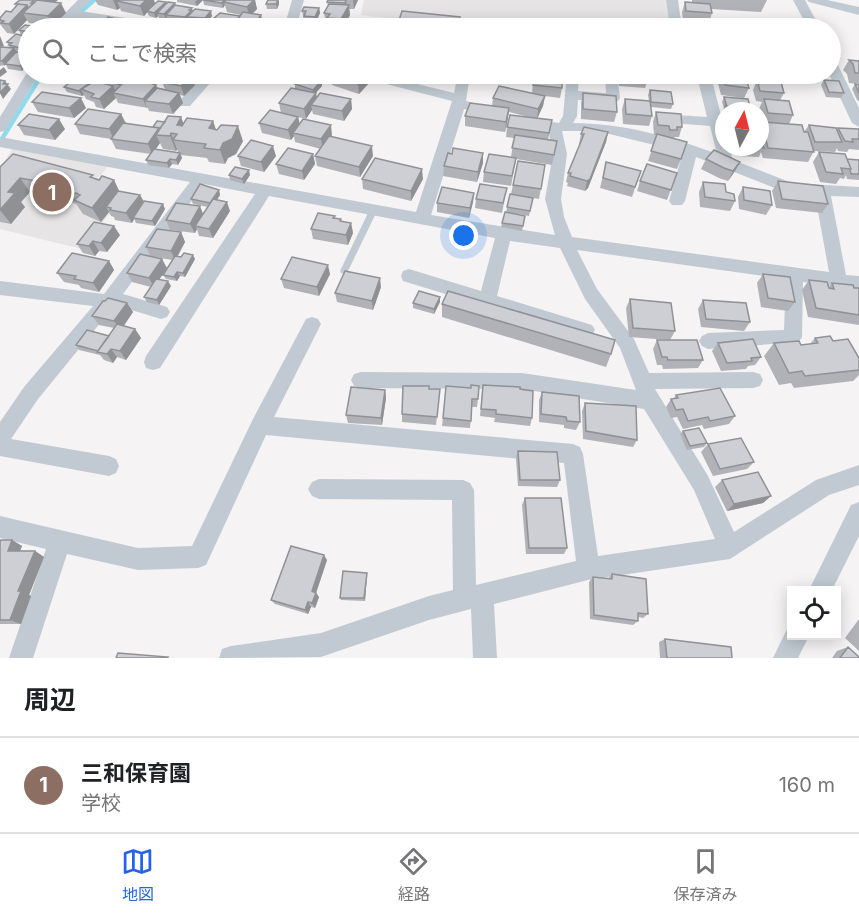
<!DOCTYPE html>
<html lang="ja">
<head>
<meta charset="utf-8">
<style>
	:root { --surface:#fff; --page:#f6f6f6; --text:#202124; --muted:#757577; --line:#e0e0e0; --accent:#2563eb }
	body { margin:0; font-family:Inter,"Noto Sans JP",sans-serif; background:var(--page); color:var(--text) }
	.controls { position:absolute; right:18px; bottom:18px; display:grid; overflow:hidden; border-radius:0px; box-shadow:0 3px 15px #0003 }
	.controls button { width:54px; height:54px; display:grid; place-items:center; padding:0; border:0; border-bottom:2px solid var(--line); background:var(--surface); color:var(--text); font:30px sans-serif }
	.compass { position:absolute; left:715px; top:102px; width:54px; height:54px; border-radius:50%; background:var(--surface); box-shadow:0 3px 15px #0003; rotate:7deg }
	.you { position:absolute; left:464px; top:236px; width:21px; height:21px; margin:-15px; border:4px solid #fff; border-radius:50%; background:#1a73e8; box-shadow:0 0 0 9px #1a73e833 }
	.badge { display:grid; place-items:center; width:39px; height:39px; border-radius:50%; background:var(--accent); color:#fff; font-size:20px; font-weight:700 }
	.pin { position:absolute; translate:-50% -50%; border:3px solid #fff; box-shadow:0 2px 6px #0006 }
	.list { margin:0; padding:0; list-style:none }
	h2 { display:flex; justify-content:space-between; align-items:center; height:78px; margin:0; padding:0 24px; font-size:26px }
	h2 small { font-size:20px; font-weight:400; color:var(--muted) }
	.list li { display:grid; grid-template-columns:39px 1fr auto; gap:18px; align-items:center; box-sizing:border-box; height:96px; padding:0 24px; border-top:2px solid var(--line) }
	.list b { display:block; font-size:22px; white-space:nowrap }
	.list p { margin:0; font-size:20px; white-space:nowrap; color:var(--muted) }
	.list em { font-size:20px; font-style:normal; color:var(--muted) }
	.icon { flex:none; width:33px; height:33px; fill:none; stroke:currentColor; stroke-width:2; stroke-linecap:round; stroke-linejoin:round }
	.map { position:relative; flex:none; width:859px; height:658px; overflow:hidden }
	.search { position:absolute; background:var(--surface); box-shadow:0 3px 15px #0003; left:18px; right:18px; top:18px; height:66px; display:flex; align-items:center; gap:15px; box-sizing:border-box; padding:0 21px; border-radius:33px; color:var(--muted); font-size:22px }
	.sheet { height:174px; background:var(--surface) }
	nav { display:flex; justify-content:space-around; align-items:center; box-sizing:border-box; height:84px; border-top:2px solid var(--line); background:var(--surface); font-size:16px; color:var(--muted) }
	nav a { display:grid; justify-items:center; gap:3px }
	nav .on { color:var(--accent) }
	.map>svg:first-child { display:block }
	.education { fill:#e6e4e5 }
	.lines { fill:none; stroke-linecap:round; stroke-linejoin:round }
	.stream { stroke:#90daee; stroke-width:4.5 }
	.service { fill:#c1cad2; fill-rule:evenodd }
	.minor { fill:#c1cad2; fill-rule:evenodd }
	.wall { fill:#b0b2b7; fill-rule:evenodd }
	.shaded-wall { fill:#909195 }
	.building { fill:#cdcfd5; stroke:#909195; stroke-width:1.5 }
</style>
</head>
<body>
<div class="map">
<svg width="859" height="658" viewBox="0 0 859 658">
	<rect width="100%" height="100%" fill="#f5f3f3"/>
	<path class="education" d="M364,0H666L670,28H467L361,15Z
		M12,149L108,166L93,185L125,194L82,249L0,229V169Z"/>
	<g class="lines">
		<path class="stream" d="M69,28L77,15L94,0
			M0,142L42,74"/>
		<path class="service" d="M373,208L377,211L348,271L344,274L341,273L340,271L369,211Z"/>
		<path class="minor" d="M78,0H91L80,11L166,24L172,28H149L73,18L67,28H55L66,12Z
			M292,0H304L296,28H284Z
			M666,0H678L682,28H670Z
			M793,0H805L820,28H808Z
			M807,0H827L859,7V15L809,2Z
			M830,57L836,61L859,108V127L852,123L829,74Z
			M28,71V74H39L5,131L0,132V117Z
			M205,74H218L190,106H180L178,103L180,100Z
			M358,74H377L454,93L458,74H470L466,101L497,109L499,112L492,116L464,109L431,215L555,235L545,199L553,154L548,130L540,128L538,125L545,121L559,123L563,116L567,74H579L578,91L606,93L605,74H617L620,98L618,101L578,100L577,116L573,123C622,123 672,137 717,154L710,126L660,122L653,118L660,114L707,117L698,80L700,77L727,78V74H739L742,82L740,85L713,84L724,127V147H729L733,160L792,183L859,187V197L831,196L846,275L859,276V290L803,282L802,337L799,342L708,349L702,346L699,341L702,336L708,333L784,330L786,279L577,250L597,289L634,339L649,373L753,372L760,374L763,380L760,386L753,388L655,389L708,476L734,532L816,480L859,465V485L829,495L730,559L588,580L494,604L497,658H473L471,609L429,620L321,657L219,658L222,649L231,646L321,633L429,596L453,590L452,500L319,499L312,496L308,489L312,482L319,479L463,480L470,483L474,490L476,585L576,561L564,463L266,435L206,565L198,568L138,570L67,554L33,658H9L46,549L0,538V516L138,548L192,546L253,419L306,319L312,317L318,319L321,324L274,417L573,444L580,447L583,454L598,556L715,539L694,490L644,409L522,389L361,388L354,386L351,380L354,374L361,372L522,373L636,390L620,348L585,299L560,248L510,241L497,296L592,325L595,330L592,335L586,337L403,281L401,276L403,271L409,269L481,291L495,238L269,196L160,368L153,370L146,368L144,362L146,356L255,194L204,184L123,294L167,307L170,312L167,317L161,319L115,305L38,399L11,439L109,456L116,459L119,466L116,473L109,476L0,456V422L24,387L93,306L0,295V281L104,294L190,182L0,147V137L416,212L452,101L359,77ZM562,131H597L683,152L669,201L672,205H682L685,201L696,157L785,192L815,195L829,272L572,237L564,217L561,199L567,154Z
			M859,502V536L832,590H809L851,505Z
			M792,626V636H809L798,658H773L788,627Z"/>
	</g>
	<path class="wall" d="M20,0H58L55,2L66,13L53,26L29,23L27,20L14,34L7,33L0,24V18L11,12L16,6L15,4Z
		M95,0H154L155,4H166L175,5L212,16L206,23L189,22L188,20L187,22L168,20L167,18L166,19L159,18L158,16L156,18L149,16L147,12L144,16L121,11L120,8L117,10L98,5Z
		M177,0H255L257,9L252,14L263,23L282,28H237L236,27H231L229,28H224L213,25L212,20L240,16L241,15L227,12L225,5L223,8L204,5L203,0L197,6L177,2Z
		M328,0H358L354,9H349L350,15L343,28H329L328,23H326L324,13L328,6L327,2Z
		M692,0H767L761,12L711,9L712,13L709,23L683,21L682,12L685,2L692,3Z
		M266,4H279L277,9H267Z
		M319,8L320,13L316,22L304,21L302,11Z
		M460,17L459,28H395L399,26V20Z
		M28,28V36L21,35L19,30Z
		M28,37V48L23,53L16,51L17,52L25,53L28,58V64L22,71L8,69L6,65L0,66V48H10L7,42Z
		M849,60L859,61V84L849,83L847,74L843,70Z
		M78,74H113L102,83L108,84L107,81L134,76L144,78L145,81L158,88L165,89L162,82L170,74H208L201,79L191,76L195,85L184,96L180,95L183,103L173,114L149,111L148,108L118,103L116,98L104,109L96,107L94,102L86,99L84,95L82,96L67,92L64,87L91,83L94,81L80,77Z
		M252,74H288L278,84L265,79L264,77Z
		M305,74H332L322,83V86L315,93L317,97L351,99L352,109L344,121L313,114L312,110L306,119L298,117L300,124L332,135L331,137L373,156L360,177L317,166L315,156L321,149L295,142L294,136L291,140L262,133L259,123L281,113L279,103L295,89V84L305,76Z
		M411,74H444L440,80Z
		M534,74L562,88L560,98L545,96L543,106L537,118L552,120L548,140L557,141L552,165L516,159L511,186L483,182L484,172L511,157L514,138L506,137L507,127L529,117L509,112L505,132L465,126V116L492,106L493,98L532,93Z
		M582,74H612L610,80L582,77Z
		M618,74H647L648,78L645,88L619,86Z
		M704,74H716L715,76L704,75Z
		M722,74L749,88L744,98L721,95L718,83Z
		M330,75L369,83L359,94L332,85Z
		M757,80L784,93L780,100L793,115L789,124L804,132L809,125L837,130L838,128L859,129V150L849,149L847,152L838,151L837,148L835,152L814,151L808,162L763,158L761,152L759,157L738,156L734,147H760V124L761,122H762L759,109L762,102L756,101L753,90Z
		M824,80L844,93L841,98L826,97L821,85Z
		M855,84L859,85V101L857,100L852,89Z
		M650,90L673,104L671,109L651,107L652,116L649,126L623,124L622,109L625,99L649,101L648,95Z
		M583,93L617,112L614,122L581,119V103Z
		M724,97L751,110L750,111H724V130L720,116L724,108L722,102Z
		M32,102L86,108L74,118L38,112Z
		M656,112L682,127L679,137H675L674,138L681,159L677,169L648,161L657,135H654L653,122Z
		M121,114L126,123L153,127L213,121L216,130L243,141L236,154L228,158L225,164L209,162L207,158L181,155L182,158L178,165L172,164L169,168L148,165L146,160L151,154L116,149L111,139L80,134L75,124ZM160,143L163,149L176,151L177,149L178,152L156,149Z
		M18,125L65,129L55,140L24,135Z
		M608,132L606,142L588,188L585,191L567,186L568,183L566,182L568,173L580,144H579L581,134Z
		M819,152L847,159L859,160V180L847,179L846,175L844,179L840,178L836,184L820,182L813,162Z
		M483,153V163L477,182L443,176L444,166L452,154Z
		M313,154L315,164L304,180L279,174L276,164Z
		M238,156H276L264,172L241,166Z
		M706,159L740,162L735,171L728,181L719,178L701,169Z
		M606,162L641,171L632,197L600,188Z
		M545,165L539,199L533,198L529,216L506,212L511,194L513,185Z
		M0,167L99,180H114L119,191L140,195L144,202L165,209L155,226L136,223L134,219L132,223L115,220L114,217L111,216L109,212L101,222L83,214L76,204L64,199L51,196L47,201L41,200L37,193L30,192L21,202L25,207L11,224L0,222Z
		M677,173L667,200L637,191L640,181Z
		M229,175H250L244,184L230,180Z
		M362,179H423L411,201L363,189Z
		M778,181L828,204L822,213L776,208L772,191Z
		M703,182L726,192L735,201L730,211L700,207L699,192Z
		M743,187L772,205L766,215L739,209L738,197Z
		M219,190L220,195L217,200L230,211L213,238L199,236L197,229L195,233L170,230L166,220L203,214L208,207L193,204L191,199Z
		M474,193L473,202L469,218L437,212V203Z
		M505,198L502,213L475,208L476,199Z
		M335,216V218L341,219V222L351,223L353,233L348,245L313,239L311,229Z
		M525,216L522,231L501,227L502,223Z
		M181,232L185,242L178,256L195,259L185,277L180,276L177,281L166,279L163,275L172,260L155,257L167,268L159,280L171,286L159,305L147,302L144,297L151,287L132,282L127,273L151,257L146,247Z
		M120,235L107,252L99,251L95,256L83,253L77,244Z
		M109,261L114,270L99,292L81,288L79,285L64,282L57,273Z
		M330,274L319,296L284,288L281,279Z
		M763,274L795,302L788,311L761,307L757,283Z
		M809,280L829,287L832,283L859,288V325L808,317L802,290Z
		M381,287L373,310L337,302L335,293Z
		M630,299L675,331L670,340L629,337L626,308Z
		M703,300L750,322L744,331L701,327L698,309Z
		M105,301L127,303L133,312L123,326L135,329L141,338L126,360L117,357L113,363L104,360L100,355L79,350L76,345L109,336L114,328L99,325L92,316Z
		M440,302L434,314L413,308V303Z
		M442,304L611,354L606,367L442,317Z
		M815,338L833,341L859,358V375L853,381L794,388L791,383L779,385L764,356L774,343L801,345L810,344Z
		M657,340L703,360L698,368L663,369L662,365H657L653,349Z
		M718,343L761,357L755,365L748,366L746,369L721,371L712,351Z
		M471,388L478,399L477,407H472L470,428L442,426L443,418Z
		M440,389L436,425L402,422V414Z
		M520,389L532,418L530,426L494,422L495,418L480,416L482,393Z
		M385,390L386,398L382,425L348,423L346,415Z
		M542,392L580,422L576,430L564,428V425L539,422V400Z
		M676,395L735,416L729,424L704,429L702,425L683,429L677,417L671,418L666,407L671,399L674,398Z
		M585,403L637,440L633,447L583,439L582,411Z
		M683,431L707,443L704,447L687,450L680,434Z
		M708,444L754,462L747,469L713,476L701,452Z
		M518,451L560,480L557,487L518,486L516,458Z
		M722,480L771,496L763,503L727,511L715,487Z
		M525,498L567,548L564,554H526L522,505Z
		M12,540L22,546L20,551H35L44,557L29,595L31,596L21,624H0V542Z
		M327,560L316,593L319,597L315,608L311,607L308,614L275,604L271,600Z
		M612,574L648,614L643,618L638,617V621L633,625L590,619L589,582L593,577L608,579Z
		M367,575L365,601L341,600L340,598Z
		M859,619V651L845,638Z
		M665,639L732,658H660L659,642Z
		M848,647L859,658H832L837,651Z"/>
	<path class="shaded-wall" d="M43,0H58L47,7Z
		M113,0H130L117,1L120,8L117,10Z
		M146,0H154L155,4L144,16L140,6Z
		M197,0H203L197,6L195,2Z
		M224,0H226L224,2L225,5L223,8L222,3Z
		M255,0L257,9L249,17L247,7Z
		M279,0V4L277,9L276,4Z
		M346,0L347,8L349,5L350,15L343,28L341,19L346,11L345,3Z
		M353,0H358L354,9Z
		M166,2L167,7L157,13L158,16L156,18L154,13Z
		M61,3L66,13L53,26L48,16Z
		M175,3L176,8L166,15L167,18L166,19L164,14Z
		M27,5L31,14L23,13L27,20L14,34L9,24Z
		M192,8L193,13L187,17L188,20L187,22L185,17Z
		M319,8L320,13L316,22L315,17Z
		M211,11L212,16L206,23L205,18Z
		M261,15L264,25L261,28H250Z
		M460,17L459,27V28H456Z
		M121,20L123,25L119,28H110Z
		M230,22L231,27L228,28L227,25Z
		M0,36L4,46L0,47Z
		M28,41V48L23,53L20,48Z
		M14,48L17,53L5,64V66L2,61Z
		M25,53L28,58V64L22,71L20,66L21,57Z
		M4,67L7,72L0,77V70Z
		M96,74H113L101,83Z
		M199,74H208L201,79Z
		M276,74H288L278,84Z
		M326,74H332L322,83V78Z
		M368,74L369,83L359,94L358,84Z
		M440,74H444L440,80Z
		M191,75L195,85L184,96L181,86Z
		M5,81L11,89L3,99L0,93L3,84Z
		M321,81L322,86L314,95L313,90Z
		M156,85L160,95L145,101L147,109L143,99Z
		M113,86L117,94L113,93L116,98L104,109L99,99Z
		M81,90L84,95L82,96L79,91Z
		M179,93L183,103L173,114L169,104Z
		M316,93L318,103L311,105L312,110L306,119L304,109Z
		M545,96L543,106L537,119L538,109Z
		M81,98L86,108L74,118L69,108Z
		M351,99L352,109L344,121L342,111Z
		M509,108L508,118L505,132L506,122Z
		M121,114L126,124L114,139L109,129Z
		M181,117L187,132L177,125Z
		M298,117L300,127L293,133L294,136L291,140L288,130Z
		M59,119L65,129L55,140L49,130Z
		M213,121L218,136L209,128Z
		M331,125L332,135L323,149L321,139Z
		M238,126L243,141L236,154L228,158L225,164L220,150L223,143Z
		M159,128L162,135H156L160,143L152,154L148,144Z
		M608,132L606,142L588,188L585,191L587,181Z
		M171,133L177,149L176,151L170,136Z
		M273,146L276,156L264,172L261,162Z
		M372,146L373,156L360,177L359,167Z
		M180,153L182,158L178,165L176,160Z
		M483,153V163L477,182L478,172Z
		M313,154L315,164L304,180L302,171Z
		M170,159L172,164L169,168L167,163Z
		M740,162L735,171L728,181L733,171Z
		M422,169L423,179L411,201V191Z
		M249,170L250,175L244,184L242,179Z
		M20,178L30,192L21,202L25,207L11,224L0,210L8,192Z
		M114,180L121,195L106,207L109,212L101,222L92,208Z
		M41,182L51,196L47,201L38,187Z
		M219,190L220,195L212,207L210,203Z
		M474,193L473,202L469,218L470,208Z
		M140,195L145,204L133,218L134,219L132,223L126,213Z
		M227,202L230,211L213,238L209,229Z
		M163,204L165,209L155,226L152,221Z
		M200,206L204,216L195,226L197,229L195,233L190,224Z
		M351,223L353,233L348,245L346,235Z
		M114,226L120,235L107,252L101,243Z
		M181,232L185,242L175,260L171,251Z
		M93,241L99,251L95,256L89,246Z
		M193,255L195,259L185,277L183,273Z
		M162,259L167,268L154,287L149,278Z
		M109,261L114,270L99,292L93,283Z
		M328,265L330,274L319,296L317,287Z
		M177,272L180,276L177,281L174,277Z
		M380,278L381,287L373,310L372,301Z
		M168,281L171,286L159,305L157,300Z
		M440,297V302L434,314V309Z
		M127,303L133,312L121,330L114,321Z
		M135,329L141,338L126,360L120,351Z
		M111,349L117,357L113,363L107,354Z
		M385,390L386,398L382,425L381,418Z
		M771,496L763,503L727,511L734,504Z
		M12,540L22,546L18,556L8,551Z
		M35,551L44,557L29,595L31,596L21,624L10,620L18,591Z
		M324,555L327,560L315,596L312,591Z
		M367,573V575L365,601L364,598Z
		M316,593L319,597L315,608L312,603Z
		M308,602L311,607L308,614L305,610Z"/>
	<path class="building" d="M20,0H34L31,3H34L28,8L27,5L15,4Z
		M37,0L61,3L48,16L23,13Z
		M118,0H146L140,6L117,1Z
		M203,0H224L222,3Z
		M226,0H254L247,7L224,2Z
		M268,0H278L276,4H266Z
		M328,0H346L345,3L327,2Z
		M158,1L166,2L154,13L147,11Z
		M168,2L175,3L164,14L157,13Z
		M685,2L710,4L712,13L686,11Z
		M18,4L27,5L9,24L1,23L4,21L0,20V18L6,11L11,12Z
		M329,4L349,5L341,19L327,18L330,14L324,13Z
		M175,5L192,8L189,10L191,11L185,17L166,15Z
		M304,7L319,8L315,17L304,16L306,11H302Z
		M195,9L211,11L205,18L187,17Z
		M402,11L460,17L456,26L399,20Z
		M243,12L261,15L254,25L249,28L235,22Z
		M220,13L240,16L235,23L230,22L227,25L212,20Z
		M108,17L121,20L110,28H102L96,27Z
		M358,19L387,24L384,28H351Z
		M265,21L281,24L278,28H258Z
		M125,24L138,28H119Z
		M25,25L42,28H28V32L19,30Z
		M396,26L412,28H395Z
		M16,34L28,37V41L20,48L9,45L12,43L7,42Z
		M1,47L14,48L2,61H0V48Z
		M16,52L25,53L21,57L27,58L20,66L5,64Z
		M849,60L859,61V73H855L853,64Z
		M116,74H126L134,76L131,75L121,85L107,81Z
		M170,74H184L191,75L181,86L162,82Z
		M308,74H326L322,78Z
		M332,74H368L358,84L330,75Z
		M534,74H562V88L533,85Z
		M622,74H647L648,78L622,76Z
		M722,74L745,75L749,88L725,85Z
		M131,75L144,78L142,80L156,85L143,99L113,93Z
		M303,76L321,81L313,90L295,84Z
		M76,78L91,82L81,89H82L79,91L64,87Z
		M0,80L5,81L3,84H8L0,93Z
		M757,80L781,82L784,93L760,91Z
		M824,80L839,81L844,93L829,92Z
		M95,81L113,86L99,99L91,97L94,94L81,89Z
		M855,84L859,85V93Z
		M499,86L545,96L538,109L493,98Z
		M157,88L179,93L169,104L145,101Z
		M291,88L316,93L304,109L279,103Z
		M650,90L671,92L673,104L651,102Z
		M42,92L81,98L69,108L32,102Z
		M320,93L351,99L342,111L311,105Z
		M583,93L616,96L617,112L583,109Z
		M724,97L748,99L751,110L748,109V108L727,107Z
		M625,99L650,101L652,116L626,114Z
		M764,99L789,101L793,115L768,113Z
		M470,103L509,108L506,122L465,116Z
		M725,106L748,108L749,111H726Z
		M88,109L121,114L109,129L75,124Z
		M270,110L298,117L288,130L259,123Z
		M656,112L681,114L682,127H677V130H670L669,126L658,125Z
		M29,114L59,119L49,130L18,125Z
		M510,115L552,120L549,133L507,127Z
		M168,116L181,117L177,125L182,126L187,118L213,121L209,128L217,130L221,125L238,126L232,139L223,143L220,150L204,148L206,144L173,140L177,134L171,133L170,136L156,135Z
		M303,119L331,125L321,139L293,133Z
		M157,121L165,122L160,128L153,127Z
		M761,122L802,125L804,132H808L814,152L768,148Z
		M123,123L159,128L148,144L111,139Z
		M809,125L836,128L842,142H815Z
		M584,127L608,132L590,179L587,181L570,176L571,173H568L584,134H581Z
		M838,128L859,129V139H852L853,142L845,141Z
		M657,134L687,142L681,159L651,151Z
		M760,134L764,148L757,147H760Z
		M515,135L557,141L554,155L512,148Z
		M329,136L372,146L359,167L315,156Z
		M251,140L273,146L261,162L238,156Z
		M288,148L313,154L302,171L276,164Z
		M453,148L483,153L478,172L444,166L448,153L452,154Z
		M154,149L180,153L176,160L170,159L167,163L146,160Z
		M714,150L740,162L733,171L724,168L706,159Z
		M819,152L845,154L851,169L841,168L843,174L826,172Z
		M13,154L93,175L90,177L99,180L102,176L114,180L92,208L74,200L80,195L55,184L41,182L38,187L31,185L36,181L20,178L8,192L15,193L0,210V167Z
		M489,154L516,158L512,176L484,172Z
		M375,158L422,169L411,191L362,179Z
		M847,159L859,160V174H851L850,170L851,169Z
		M518,161L545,165L541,189L513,185Z
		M606,162L641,171L635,187L603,178Z
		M647,164L677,173L671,190L640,181Z
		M235,167L249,170L242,179L229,175Z
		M778,181L823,186L828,204L782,199Z
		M703,182L725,184L726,192L734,194L735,201L705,197Z
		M200,184L219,190L210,203L191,199Z
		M480,184L507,188L503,203L476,199Z
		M442,187L474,193L470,208L437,203Z
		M743,187L770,191L772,205L744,200Z
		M118,191L140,195L126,213L110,210L111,208L106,207Z
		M510,194L533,198L530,211L507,207Z
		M213,199L227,202L209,229L195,226Z
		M144,201L163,204L152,221L133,218Z
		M176,203L200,206L190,224L166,220Z
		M505,212L525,216L523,226L502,223Z
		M318,213L335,216L333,218L341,219L340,221L351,223L346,235L311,229Z
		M94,222L114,226L101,243L93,241L89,246L77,244Z
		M157,229L181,232L171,251L146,247Z
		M72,253L109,261L93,283L74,279L76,276L57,273Z
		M184,253L193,255L183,273L177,272L174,277L163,275L175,256L181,257Z
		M140,254L162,259L149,278L127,273Z
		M292,257L328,265L317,287L281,279Z
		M345,271L380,278L372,301L335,293Z
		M763,274L790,277L795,302L768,298Z
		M156,279L168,281L157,300L144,297Z
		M809,280L827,282L829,288L834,289L832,283L853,285L854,288H859V315L816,308Z
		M419,291L440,297L434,309L413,303Z
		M448,291L615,340L611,354L442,304Z
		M108,298L127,303L114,321L92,316L103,301H105Z
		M630,299L671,303L675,331L633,328Z
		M703,300L746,303L750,322L706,319Z
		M117,324L135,329L120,351L111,349L107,354L97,352Z
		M87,330L109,336L98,351L76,345Z
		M830,336L833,341L848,339L859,358V370L805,376L802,371L789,373L774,343L799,341L801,345L818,343L815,338Z
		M753,339L761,357L751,358L752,361L727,363L718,343Z
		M657,340H697L703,360H668L667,357H662Z
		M471,385L479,386L478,399H472L471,421L443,418L446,386L471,388Z
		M483,385L520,387V389L533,391L532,418L496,414V410L481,409Z
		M403,386H429V389H440L437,417L402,414Z
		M351,387L385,390L381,418L346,415Z
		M720,388L735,416L710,421L708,417L688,421L683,409L676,410L671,399L678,398L676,395Z
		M542,392L579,396L580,422L567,421L566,417L541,414Z
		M585,403L636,406L637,440L586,431Z
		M699,428L707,443L690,446L683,431Z
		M741,438L754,462L720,469L708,444Z
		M518,451L557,452L560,480H520Z
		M758,472L771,496L734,504L722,480Z
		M525,498H561L567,548H529Z
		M1,540H12L8,551H35L18,591H21L10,620H0V542Z
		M291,546L324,555L312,591L316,593L312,603L308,602L305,610L271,600Z
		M343,571L367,573L364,598H340Z
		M612,574L646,579L648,614L638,613V621L594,615L593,577L612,579Z
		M665,639L731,647L732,658H667Z
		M848,647L859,657V658H840Z
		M118,653L168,657L167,658H116Z"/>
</svg>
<div class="controls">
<button><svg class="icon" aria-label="locate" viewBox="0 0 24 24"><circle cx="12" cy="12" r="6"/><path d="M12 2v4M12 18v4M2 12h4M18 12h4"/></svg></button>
</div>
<svg class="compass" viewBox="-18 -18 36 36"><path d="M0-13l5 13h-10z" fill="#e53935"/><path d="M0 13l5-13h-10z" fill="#757577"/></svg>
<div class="you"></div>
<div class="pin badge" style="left:52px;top:192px;background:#8d6e63">1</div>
<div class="search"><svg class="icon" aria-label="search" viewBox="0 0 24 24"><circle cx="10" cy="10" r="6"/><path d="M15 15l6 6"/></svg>ここで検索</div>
</div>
<section class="sheet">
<h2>周辺<small></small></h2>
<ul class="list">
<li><span class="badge" style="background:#8d6e63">1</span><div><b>三和保育園</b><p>学校</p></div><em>160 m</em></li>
</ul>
</section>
<nav>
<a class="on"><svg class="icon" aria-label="map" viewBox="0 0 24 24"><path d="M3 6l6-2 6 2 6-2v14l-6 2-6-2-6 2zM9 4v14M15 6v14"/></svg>地図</a>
<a><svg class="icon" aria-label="directions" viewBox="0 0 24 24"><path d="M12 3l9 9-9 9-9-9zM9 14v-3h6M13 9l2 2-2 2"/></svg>経路</a>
<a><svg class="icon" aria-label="saved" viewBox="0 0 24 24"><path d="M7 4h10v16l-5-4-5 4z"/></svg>保存済み</a>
</nav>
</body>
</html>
